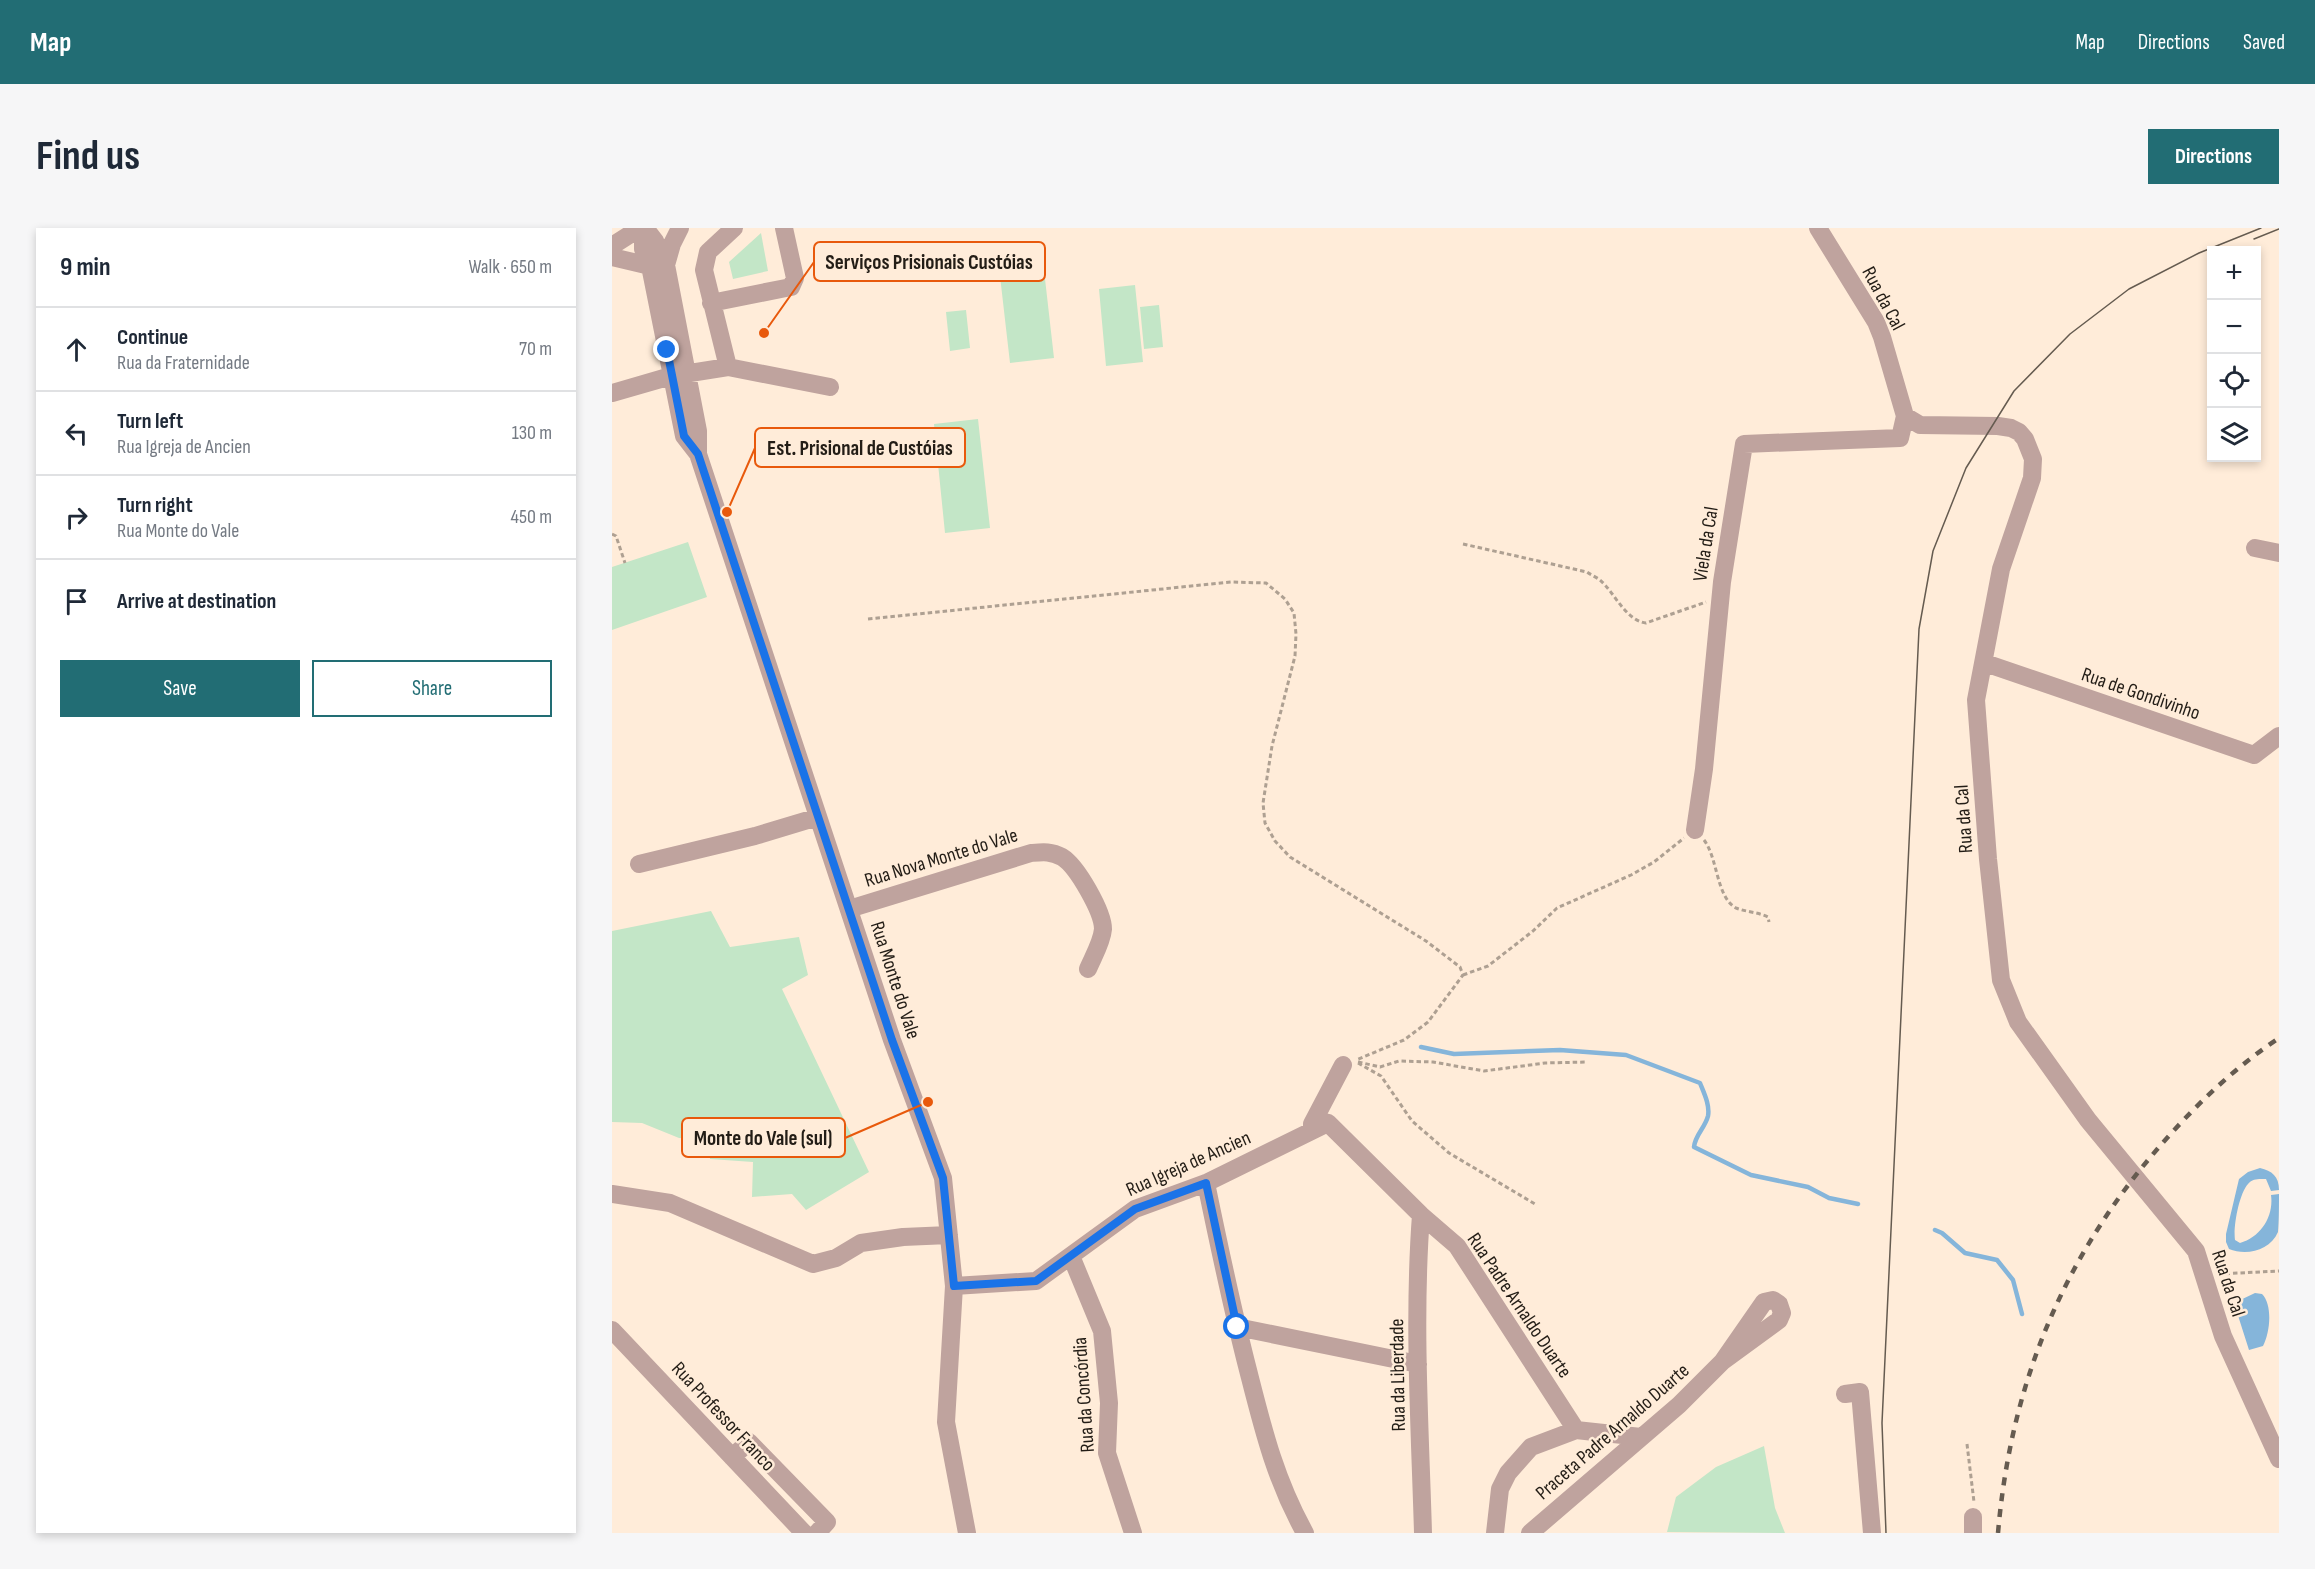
<!DOCTYPE html>
<html lang="en">
<head>
<meta charset="utf-8">
<style>
	:root { --surface:#fff; --page:#f6f6f7; --text:#1f2937; --muted:#747a83; --line:#e0e1e3; --accent:#226d74 }
	body { margin:0; font-family:"Sofia Sans Condensed",sans-serif; background:var(--page); color:var(--text) }
	.controls { position:absolute; right:18px; top:18px; display:grid; overflow:hidden; border-radius:0px; box-shadow:0 3px 9px #0003 }
	.controls button { width:54px; height:54px; display:grid; place-items:center; padding:0; border:0; border-bottom:2px solid var(--line); background:var(--surface); color:var(--text); font:30px sans-serif }
	.stop { position:absolute; width:18px; height:18px; margin:-14px; border:4px solid #1a73e8; border-radius:50%; background:#fff }
	.stop.end { background:#1a73e8; border-color:#fff; box-shadow:0 2px 6px #0008 }
	.list { margin:0; padding:0; list-style:none }
	h2 { display:flex; justify-content:space-between; align-items:center; height:78px; margin:0; padding:0 24px; font-size:26px }
	h2 small { font-size:20px; font-weight:400; color:var(--muted) }
	.list li { display:grid; grid-template-columns:39px 1fr auto; gap:18px; align-items:center; box-sizing:border-box; height:84px; padding:0 24px; border-top:2px solid var(--line) }
	.list b { display:block; font-size:22px; white-space:nowrap }
	.list p { margin:0; font-size:20px; white-space:nowrap; color:var(--muted) }
	.list em { font-size:20px; font-style:normal; color:var(--muted) }
	.actions { display:flex; gap:12px; padding:18px 24px }
	.actions a { flex:1; padding:14px 0; border:2px solid var(--accent); border-radius:0px; text-align:center; font-size:21px; color:var(--accent) }
	.actions .main { background:var(--accent); color:#fff }
	.icon { flex:none; width:33px; height:33px; fill:none; stroke:currentColor; stroke-width:2; stroke-linecap:round; stroke-linejoin:round }
	.map { position:relative; flex:none; width:1667px; height:1305px; overflow:hidden; border-radius:0px }
	header { display:flex; align-items:center; gap:36px; box-sizing:border-box; height:84px; padding:0 30px; background:var(--accent); color:#fff }
	header strong { font-size:28px }
	nav { display:flex; gap:33px; margin-inline-start:auto; font-size:21px }
	.intro { display:flex; align-items:center; justify-content:space-between; box-sizing:border-box; height:144px; padding:0 36px }
	h1 { margin:0; font-size:42px }
	.button { padding:15px 27px; border-radius:0px; background:var(--accent); color:#fff; font-size:21px; font-weight:700 }
	main { display:flex; gap:36px; padding:0 36px }
	aside { flex:1; background:var(--surface); border-radius:0px; box-shadow:0 3px 9px #0003 }
	.map>svg:first-child { display:block }
	.green { fill:#c3e6c7 }
	.water { fill:#85b5da }
	.lines { fill:none; stroke-linecap:round; stroke-linejoin:round }
	.stream { stroke:#85b5da; stroke-width:4.5 }
	.path { stroke:#aea092; stroke-width:3; stroke-dasharray:4.5 3; stroke-linecap:butt }
	.minor { stroke:#bfa39e; stroke-width:18 }
	.tram { stroke:#655b50; stroke-width:1.5 }
	.rail { stroke:#655b50; stroke-width:4.5; stroke-dasharray:8 8; stroke-linecap:butt }
	.route { stroke:#1a73e8; stroke-width:8 }
	.labels { text-anchor:middle; stroke-width:5; stroke-linejoin:round; paint-order:stroke }
	.street-label { font-size:20px; fill:#231d16; stroke:#ffecd9 }
	.leader { fill:none; stroke:#e8590c; stroke-width:2 }
	.callout-dot { fill:#e8590c; stroke:#ffecd9; stroke-width:2 }
	.callout { fill:#ffecd9; stroke:#e8590c; stroke-width:2 }
	.callout-label { font-size:21px; text-anchor:middle; font-weight:bold; fill:#231d16 }
</style>
</head>
<body>
<header>
<strong>Map</strong>
<nav><a>Map</a><a>Directions</a><a>Saved</a></nav>
</header>
<div class="intro"><h1>Find us</h1><a class="button">Directions</a></div>
<main>
<aside>
<h2>9 min<small>Walk · 650 m</small></h2>
<ul class="list">
<li><svg class="icon" aria-label="ahead" viewBox="0 0 24 24"><path d="M12 20V5M6 11l6-6 6 6"/></svg><div><b>Continue</b><p>Rua da Fraternidade</p></div><em>70 m</em></li>
<li><svg class="icon" aria-label="left" viewBox="0 0 24 24"><path d="M17 20v-9H6M10 6l-5 5 5 5"/></svg><div><b>Turn left</b><p>Rua Igreja de Ancien</p></div><em>130 m</em></li>
<li><svg class="icon" aria-label="right" viewBox="0 0 24 24"><path d="M7 20v-9h11M14 6l5 5-5 5"/></svg><div><b>Turn right</b><p>Rua Monte do Vale</p></div><em>450 m</em></li>
<li><svg class="icon" aria-label="arrive" viewBox="0 0 24 24"><path d="M6 21V4h12l-3 4 3 4H6"/></svg><div><b>Arrive at destination</b></div></li>
</ul>
<div class="actions"><a class="main">Save</a><a>Share</a></div>
</aside>
<div class="map">
<svg width="1667" height="1305" viewBox="0 0 1667 1305">
	<rect width="100%" height="100%" fill="#ffecd9"/>
	<path class="green" d="M149,5L156,43L121,51L117,34Z
		M432,42L442,130L398,135L388,48Z
		M523,57L531,134L494,138L487,61Z
		M547,77L551,119L532,121L528,79Z
		M354,82L358,120L338,123L334,84Z
		M366,191L378,300L333,305L322,196Z
		M76,314L95,369L0,402V339Z
		M99,683L118,719L187,709L196,747L170,761L257,944L194,982L180,966L140,969L141,934L98,931L96,912L67,910L30,895L0,894V703Z
		M1152,1218L1163,1280L1173,1305L1055,1304L1064,1269L1104,1239Z"/>
	<path class="water" d="M1648,940C1660,943 1667,948 1667,962L1659,963L1654,951C1647,951 1641,950 1636,956C1627,966 1621,999 1623,1012L1628,1015C1649,1009 1662,988 1659,967L1667,966C1667,977 1667,994 1666,1004C1658,1023 1634,1028 1617,1021L1614,1014V1006L1627,951L1636,944Z
		M1643,1065L1650,1066C1661,1077 1658,1105 1651,1118L1637,1122L1622,1075Z"/>
	<g class="lines">
		<path class="stream" d="M809,819L842,826L948,822L1014,827L1088,855C1092,865 1098,877 1096,888C1093,900 1083,907 1082,919L1139,947L1196,959L1217,970L1246,976
			M1323,1002L1330,1005L1353,1025L1385,1032L1401,1052L1410,1086"/>
		<path class="path" d="M0,306L4,308L13,335
			M851,316L975,344C979,347 984,349 988,352C1003,365 1013,392 1034,395L1094,374
			M256,391L619,354L654,355L673,371L682,385L684,406L683,428L660,518L651,575L653,595L663,613L678,629L814,713L848,739L851,747L816,794L792,812L744,832
			M1092,612C1106,630 1104,669 1124,680C1134,684 1146,684 1156,689L1157,694
			M851,747L876,738L921,703L945,680L1019,647L1042,634L1072,610
			M746,834L768,839L787,833L821,834L872,843L933,835L974,834
			M746,835L769,848L800,893L837,925L923,976
			M1606,1046L1667,1043
			M1355,1216L1362,1274"/>
		<path class="minor" d="M31,0V21L38,38L72,208L86,226L280,812L331,950L342,1058L334,1194L355,1305
			M33,0L43,13L54,37L86,203V226
			M1206,0L1264,94L1270,109L1293,188L1308,197L1386,198L1399,200L1407,204L1413,211L1421,231L1420,250L1389,341L1364,472L1376,631L1389,752L1406,794L1476,892L1584,1023L1611,1108L1667,1231
			M0,18L28,0
			M0,29L38,38
			M54,37L60,16L68,0
			M99,75L179,59L183,50L172,0
			M116,139L218,159
			M0,165L59,148L116,139L92,42L96,24L122,0
			M1643,320L1667,325
			M1373,435L1642,527L1667,508
			M1083,602L1092,541L1110,354L1132,216L1288,210L1293,188
			M27,636L143,608L206,589
			M237,681L419,625C431,624 439,623 450,629C465,638 491,684 491,701C490,714 481,729 476,741
			M700,902V896L731,837
			M594,955C607,1018 620,1080 636,1142C651,1201 663,1251 693,1305
			M0,966L58,975L201,1036L224,1030L249,1015L291,1009L337,1007
			M809,987C801,1093 808,1199 811,1305
			M459,1028L490,1103L497,1175L495,1225L521,1305
			M342,1058L424,1053L523,981L594,955L716,895L809,987L845,1018L964,1202L919,1219L896,1245L888,1261L883,1305
			M625,1099L806,1136
			M0,1102L192,1305
			M1233,1166L1248,1164L1260,1305
			M964,1202L1029,1209
			M120,1229L137,1214L215,1294L205,1305
			M1361,1289V1305
			M918,1305L1067,1177L1111,1133L1167,1092L1170,1085L1167,1076L1161,1072L1152,1074L1111,1133"/>
		<path class="tram" d="M1642,11L1667,1
			M1274,1305L1270,1195L1307,401L1321,323L1354,240L1402,163L1458,106L1517,61L1587,25L1649,0"/>
		<path class="rail" d="M1386,1305C1399,1153 1453,1024 1555,910C1589,872 1625,838 1667,810"/>
	</g>
	<g class="lines">
		<path class="route" d="M55,122L72,208L86,226L280,812L331,950L342,1058L424,1053L523,981L594,955L625,1099"/>
	</g>
	<g class="labels">
		<g class="street-label">
			<text transform="translate(1272 70) rotate(62)" y="7">Rua da Cal</text>
			<text transform="translate(1093 316) rotate(-81)" y="7">Viela da Cal</text>
			<text transform="translate(1529 465) rotate(19)" y="7">Rua de Gondivinho</text>
			<text transform="translate(1351 591) rotate(-94)" y="7">Rua da Cal</text>
			<text transform="translate(329 629) rotate(-17)" y="7">Rua Nova Monte do Vale</text>
			<text transform="translate(284 752) rotate(72)" y="7">Rua Monte do Vale</text>
			<text transform="translate(576 935) rotate(-24)" y="7">Rua Igreja de Ancien</text>
			<text transform="translate(1617 1055) rotate(72)" y="7">Rua da Cal</text>
			<text transform="translate(908 1077) rotate(56)" y="7">Rua Padre Arnaldo Duarte</text>
			<text transform="translate(785 1147) rotate(-91)" y="7">Rua da Liberdade</text>
			<text transform="translate(471 1167) rotate(-94)" y="7">Rua da Concórdia</text>
			<text transform="translate(112 1188) rotate(47)" y="7">Rua Professor Franco</text>
			<text transform="translate(1000 1203) rotate(-41)" y="7">Praceta Padre Arnaldo Duarte</text>
		</g>
	</g>
	<path class="leader" d="M152 105L202 34M115 284L143 220M316 874L233 910"/>
	<g class="callout-dot">
		<circle cx="152" cy="105" r="6"/>
		<circle cx="115" cy="284" r="6"/>
		<circle cx="316" cy="874" r="6"/>
	</g>
	<g class="callout">
		<rect x="202" y="14" width="231" height="39" rx="6"/>
		<rect x="143" y="200" width="210" height="39" rx="6"/>
		<rect x="70" y="890" width="163" height="39" rx="6"/>
	</g>
	<g class="callout-label">
		<text x="317" y="41">Serviços Prisionais Custóias</text>
		<text x="248" y="227">Est. Prisional de Custóias</text>
		<text x="151" y="917">Monte do Vale (sul)</text>
	</g>
</svg>
<div class="controls">
<button>+</button>
<button>−</button>
<button><svg class="icon" aria-label="locate" viewBox="0 0 24 24"><circle cx="12" cy="12" r="6"/><path d="M12 2v4M12 18v4M2 12h4M18 12h4"/></svg></button>
<button><svg class="icon" aria-label="layers" viewBox="0 0 24 24"><path d="M12 4l9 5-9 5-9-5zM3 14l9 5 9-5"/></svg></button>
</div>
<div class="stop" style="left:625px;top:1099px"></div>
<div class="stop end" style="left:55px;top:122px"></div>
</div>
</main>
</body>
</html>
